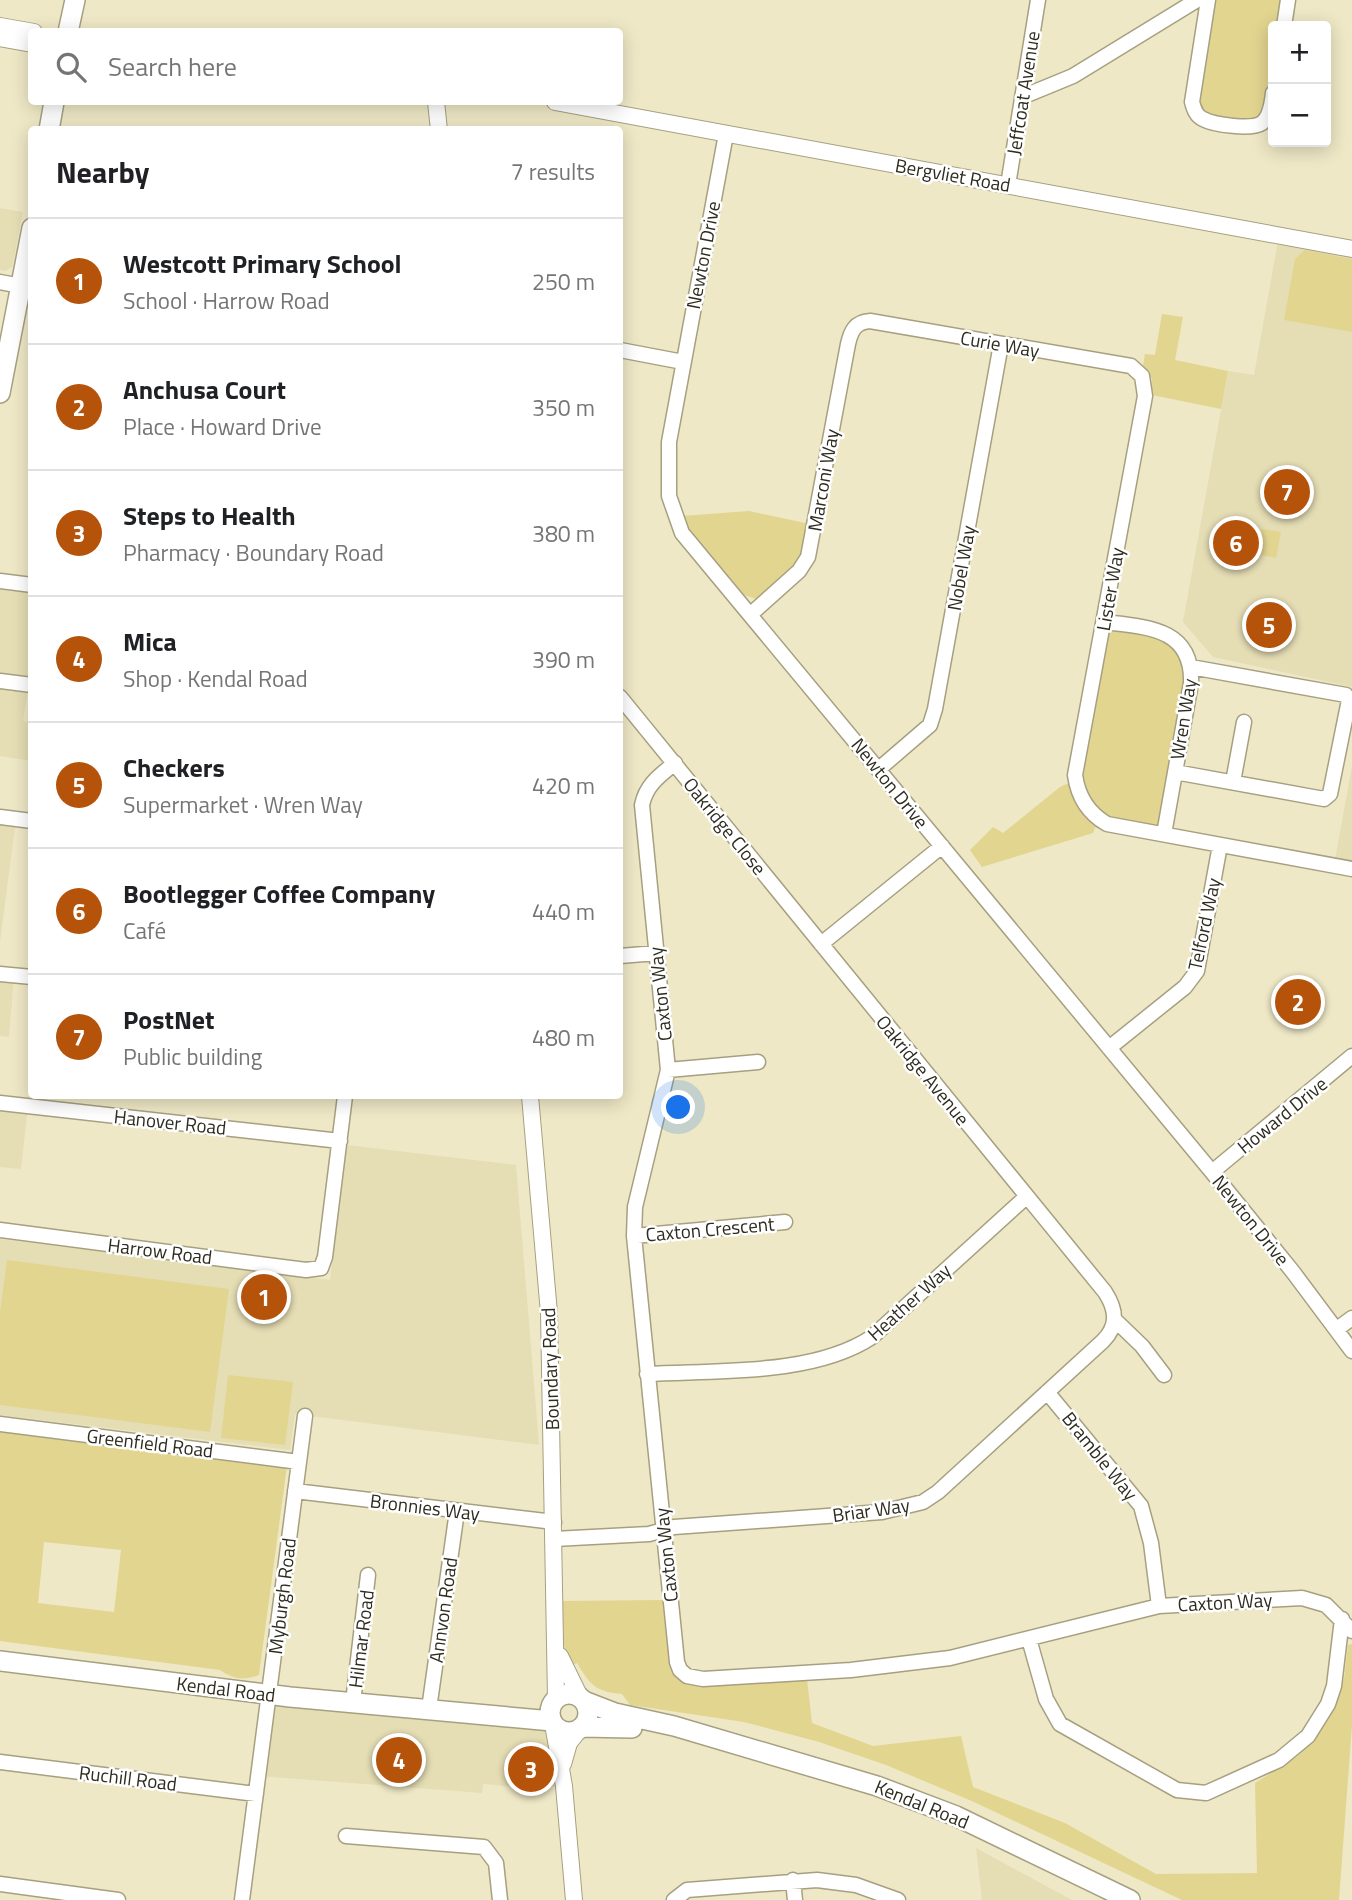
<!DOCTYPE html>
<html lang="en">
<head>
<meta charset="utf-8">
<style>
	:root { --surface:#fff; --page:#f6f6f6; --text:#202124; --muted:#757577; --line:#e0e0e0; --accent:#b45309 }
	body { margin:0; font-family:"Titillium Web",sans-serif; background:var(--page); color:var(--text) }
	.controls { position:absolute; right:21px; top:21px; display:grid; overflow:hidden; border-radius:7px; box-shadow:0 4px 18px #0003 }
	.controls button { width:63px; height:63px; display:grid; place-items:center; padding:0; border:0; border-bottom:2px solid var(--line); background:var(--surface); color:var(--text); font:35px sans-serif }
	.you { position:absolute; left:679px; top:1108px; width:24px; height:24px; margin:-18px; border:5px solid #fff; border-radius:50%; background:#1a73e8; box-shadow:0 0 0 10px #1a73e833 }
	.badge { display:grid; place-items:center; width:46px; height:46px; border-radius:50%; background:var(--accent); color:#fff; font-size:23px; font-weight:700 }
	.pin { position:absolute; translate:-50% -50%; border:4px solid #fff; box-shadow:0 2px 7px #0006 }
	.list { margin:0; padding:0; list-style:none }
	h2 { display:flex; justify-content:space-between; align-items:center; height:91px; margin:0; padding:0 28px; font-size:30px }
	h2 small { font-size:23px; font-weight:400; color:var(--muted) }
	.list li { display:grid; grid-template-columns:46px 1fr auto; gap:21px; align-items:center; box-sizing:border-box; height:126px; padding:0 28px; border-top:2px solid var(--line) }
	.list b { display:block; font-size:26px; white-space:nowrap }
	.list p { margin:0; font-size:23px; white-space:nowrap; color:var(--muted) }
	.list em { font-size:23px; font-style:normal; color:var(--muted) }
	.icon { flex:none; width:38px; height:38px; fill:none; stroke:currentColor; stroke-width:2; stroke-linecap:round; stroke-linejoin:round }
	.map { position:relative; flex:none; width:1352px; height:1900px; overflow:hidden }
	.search { position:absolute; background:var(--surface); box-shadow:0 4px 18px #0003; left:28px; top:28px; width:595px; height:77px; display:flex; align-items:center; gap:18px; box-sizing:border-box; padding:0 24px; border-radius:7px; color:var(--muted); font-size:26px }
	.panel { position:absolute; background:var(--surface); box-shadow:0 4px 18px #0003; left:28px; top:126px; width:595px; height:973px; border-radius:7px }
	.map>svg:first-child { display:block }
	.built { fill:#e5ddb4 }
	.green { fill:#e2d590; fill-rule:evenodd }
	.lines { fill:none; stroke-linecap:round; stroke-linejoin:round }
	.minor-casing { stroke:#a6a080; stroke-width:17 }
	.tertiary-casing { stroke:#a6a080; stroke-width:18 }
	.secondary-casing { stroke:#a6a080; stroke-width:22 }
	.minor { stroke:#fff; stroke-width:14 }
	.tertiary { stroke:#fff; stroke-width:16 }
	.secondary { stroke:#fff; stroke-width:19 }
	.labels { text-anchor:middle; stroke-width:5; stroke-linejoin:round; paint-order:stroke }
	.street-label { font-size:19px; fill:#2e2c1f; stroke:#fff }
</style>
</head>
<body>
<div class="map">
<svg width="1352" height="1900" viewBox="0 0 1352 1900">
	<rect width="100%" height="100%" fill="#eee8c6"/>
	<path class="built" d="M0,208L23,212L12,267L5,271L0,270Z
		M1279,235L1352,249V687L1213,657L1183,622L1228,371L1254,375Z
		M0,581L31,585L32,667L23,721L31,723V761L0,756Z
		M1352,766V869L1334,865Z
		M0,817L16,819L0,942Z
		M0,974L14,976L9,1037L0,1036Z
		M0,1103L28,1106L21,1169L0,1167Z
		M347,1145L516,1165L539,1445L295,1414L290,1450L0,1415V1239L330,1280Z
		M270,1695L552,1721L564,1786L521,1787L483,1784L482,1793L259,1776Z
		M976,1848L1072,1900H982Z"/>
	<path class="green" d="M1208,0H1288L1284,26H1273V93L1255,126L1194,112Z
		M1305,250L1352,259V332L1284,320L1295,259Z
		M1162,314L1183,317L1175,360L1228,371L1221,409L1152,395V379L1143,365L1145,354L1155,355Z
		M749,511L810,524L805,551L799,562L756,599L744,595L691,531L682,516Z
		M1262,529L1281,532L1276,558L1257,554Z
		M1104,622L1165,633L1189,659L1164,834L1107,824L1077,789Z
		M1071,782L1097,823L1093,833L982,867L970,850L993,827L1003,833L1060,787Z
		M7,1260L229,1289L210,1432L0,1405V1312Z
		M228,1375L293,1382L285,1445L221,1438Z
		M0,1430L287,1466L259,1675C244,1681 233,1679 220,1670L0,1641ZM44,1542L121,1550L114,1612L38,1603Z
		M663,1600L671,1664L675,1672L807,1679L812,1723L873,1746L961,1736L973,1787L1065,1823L1156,1874L1257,1873L1255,1783L1299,1755L1328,1720L1344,1679L1348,1645L1352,1644V1725L1339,1900H1182L974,1802L886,1765L819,1742L744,1722L630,1705L622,1694C596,1692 590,1685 577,1663L569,1666L564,1645L562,1601Z"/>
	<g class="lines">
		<defs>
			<path id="minor" d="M1208,0L1192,102C1194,109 1196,116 1203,119C1214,125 1252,130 1262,123C1270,117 1272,102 1273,93
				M1284,26L1288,0
				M1022,97L1073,76L1197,0
				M726,134L669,442V496L682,533L1212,1172L1293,1272L1352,1351
				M1008,185L1038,0
				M0,282L21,286
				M620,350L683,362
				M0,581L32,585
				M751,614L799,571L808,557L848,344C851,331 855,322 870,321L1131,366L1142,376L1145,396L1075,775C1078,797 1088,813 1107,824L1352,869
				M1104,622C1147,627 1193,628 1191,683L1164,834
				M0,681L32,685
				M675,763C659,776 646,785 642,805L668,1070L635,1207L634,1236L677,1662L680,1670L687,1676L703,1679L851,1670L950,1658L1159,1606L1302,1598L1326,1605L1352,1631
				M880,768L930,725L935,709L1001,344
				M1175,772L1324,799L1330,794L1349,700L1346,695L1191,667
				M1233,782L1244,722
				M0,817L32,821
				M821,944L942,846
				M620,956L656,953
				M0,974L32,977
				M1109,1048L1185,987L1197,971L1220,845
				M668,1070L758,1062
				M0,1103L340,1141
				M1212,1172L1352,1056
				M0,1230L306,1270L321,1268L325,1257L345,1096
				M634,1236L785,1222
				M1115,1320L1142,1346L1164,1375
				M1337,1329L1352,1318
				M647,1374C716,1370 813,1376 872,1337L1026,1197
				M1047,1392L1141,1506L1151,1543L1159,1606
				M0,1424L299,1462
				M295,1491L554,1522
				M554,1539L649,1534L674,1527L882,1512L923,1502L938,1492L1103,1341C1119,1325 1116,1309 1105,1292L620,697
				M1029,1639L1046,1699L1060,1724L1177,1790L1206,1793L1279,1760L1308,1736L1328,1704L1334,1686L1342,1619
				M353,1702L368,1575
				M429,1709L457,1511
				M0,1762L256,1794
				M346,1836L484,1847L496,1863L500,1900
				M793,1880L795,1900
				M0,1884L118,1900
				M242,1900L305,1416
				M674,1900L687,1890L817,1880L856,1885L898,1900"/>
			<path id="tertiary" d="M0,26L34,32
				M0,38L32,44
				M436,102L439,130
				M555,102L1352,249
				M530,1096L549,1313L556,1698
				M560,1656L580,1697
				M553,1724L564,1786L574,1900
				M563,1764L569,1743L580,1729"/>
			<path id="secondary" d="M68,32L75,0
				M49,130L54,102
				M0,393L32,228
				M0,1661L290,1697L552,1721
				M550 1713a19 19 0 1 1 38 0a19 19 0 1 1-38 0Z
				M584,1701L615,1713L674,1726L877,1786L956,1816L1130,1900
				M582,1727L632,1728"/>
		</defs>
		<use href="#minor" class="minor-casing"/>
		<use href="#tertiary" class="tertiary-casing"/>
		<use href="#secondary" class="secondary-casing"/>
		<use href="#minor" class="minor"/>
		<use href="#tertiary" class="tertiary"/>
		<use href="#secondary" class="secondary"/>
	</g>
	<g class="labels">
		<g class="street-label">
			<text transform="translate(1023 93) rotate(-81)" y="7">Jeffcoat Avenue</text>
			<text transform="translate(953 175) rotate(10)" y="7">Bergvliet Road</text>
			<text transform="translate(703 255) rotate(-79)" y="7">Newton Drive</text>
			<text transform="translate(1000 344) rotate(10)" y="7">Curie Way</text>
			<text transform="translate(823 480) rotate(-80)" y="7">Marconi Way</text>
			<text transform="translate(961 568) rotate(-80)" y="7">Nobel Way</text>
			<text transform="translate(1110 589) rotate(-80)" y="7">Lister Way</text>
			<text transform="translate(1183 719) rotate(-81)" y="7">Wren Way</text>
			<text transform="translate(890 783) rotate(51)" y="7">Newton Drive</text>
			<text transform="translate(725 826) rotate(51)" y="7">Oakridge Close</text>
			<text transform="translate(1204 924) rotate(-78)" y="7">Telford Way</text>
			<text transform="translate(660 994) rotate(-96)" y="7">Caxton Way</text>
			<text transform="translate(923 1070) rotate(51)" y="7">Oakridge Avenue</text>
			<text transform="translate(1282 1115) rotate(-39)" y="7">Howard Drive</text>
			<text transform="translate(170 1122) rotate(6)" y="7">Hanover Road</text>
			<text transform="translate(1251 1220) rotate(51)" y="7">Newton Drive</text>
			<text transform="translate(710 1229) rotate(-5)" y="7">Caxton Crescent</text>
			<text transform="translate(160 1251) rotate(7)" y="7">Harrow Road</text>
			<text transform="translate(909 1302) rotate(-42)" y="7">Heather Way</text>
			<text transform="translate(550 1369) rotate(-92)" y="7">Boundary Road</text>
			<text transform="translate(150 1443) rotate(7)" y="7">Greenfield Road</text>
			<text transform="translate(1100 1456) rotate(51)" y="7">Bramble Way</text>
			<text transform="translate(425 1507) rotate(7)" y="7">Bronnies Way</text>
			<text transform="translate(871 1510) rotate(-8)" y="7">Briar Way</text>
			<text transform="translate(666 1555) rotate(-96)" y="7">Caxton Way</text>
			<text transform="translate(282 1596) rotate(-83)" y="7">Myburgh Road</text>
			<text transform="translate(1225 1602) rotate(-3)" y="7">Caxton Way</text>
			<text transform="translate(443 1610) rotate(-82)" y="7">Annvon Road</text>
			<text transform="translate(361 1639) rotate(-83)" y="7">Hilmar Road</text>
			<text transform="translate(226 1689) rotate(7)" y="7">Kendal Road</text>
			<text transform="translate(128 1778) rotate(7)" y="7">Ruchill Road</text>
			<text transform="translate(922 1804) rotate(22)" y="7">Kendal Road</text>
		</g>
	</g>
</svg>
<div class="controls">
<button>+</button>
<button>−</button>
</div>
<div class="you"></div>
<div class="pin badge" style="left:264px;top:1297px">1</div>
<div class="pin badge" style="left:1298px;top:1002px">2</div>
<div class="pin badge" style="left:531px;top:1769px">3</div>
<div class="pin badge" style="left:399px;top:1760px">4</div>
<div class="pin badge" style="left:1269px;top:625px">5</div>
<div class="pin badge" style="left:1236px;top:543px">6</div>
<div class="pin badge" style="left:1287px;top:492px">7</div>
<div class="search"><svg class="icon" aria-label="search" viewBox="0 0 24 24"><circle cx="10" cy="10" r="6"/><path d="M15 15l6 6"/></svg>Search here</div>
<section class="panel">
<h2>Nearby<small>7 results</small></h2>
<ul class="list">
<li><span class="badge">1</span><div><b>Westcott Primary School</b><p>School · Harrow Road</p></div><em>250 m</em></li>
<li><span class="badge">2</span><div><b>Anchusa Court</b><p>Place · Howard Drive</p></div><em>350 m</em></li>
<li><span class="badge">3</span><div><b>Steps to Health</b><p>Pharmacy · Boundary Road</p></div><em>380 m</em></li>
<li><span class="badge">4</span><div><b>Mica</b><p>Shop · Kendal Road</p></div><em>390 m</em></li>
<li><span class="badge">5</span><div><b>Checkers</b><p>Supermarket · Wren Way</p></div><em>420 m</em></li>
<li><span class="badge">6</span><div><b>Bootlegger Coffee Company</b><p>Café</p></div><em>440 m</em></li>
<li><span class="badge">7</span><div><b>PostNet</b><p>Public building</p></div><em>480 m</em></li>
</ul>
</section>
</div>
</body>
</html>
